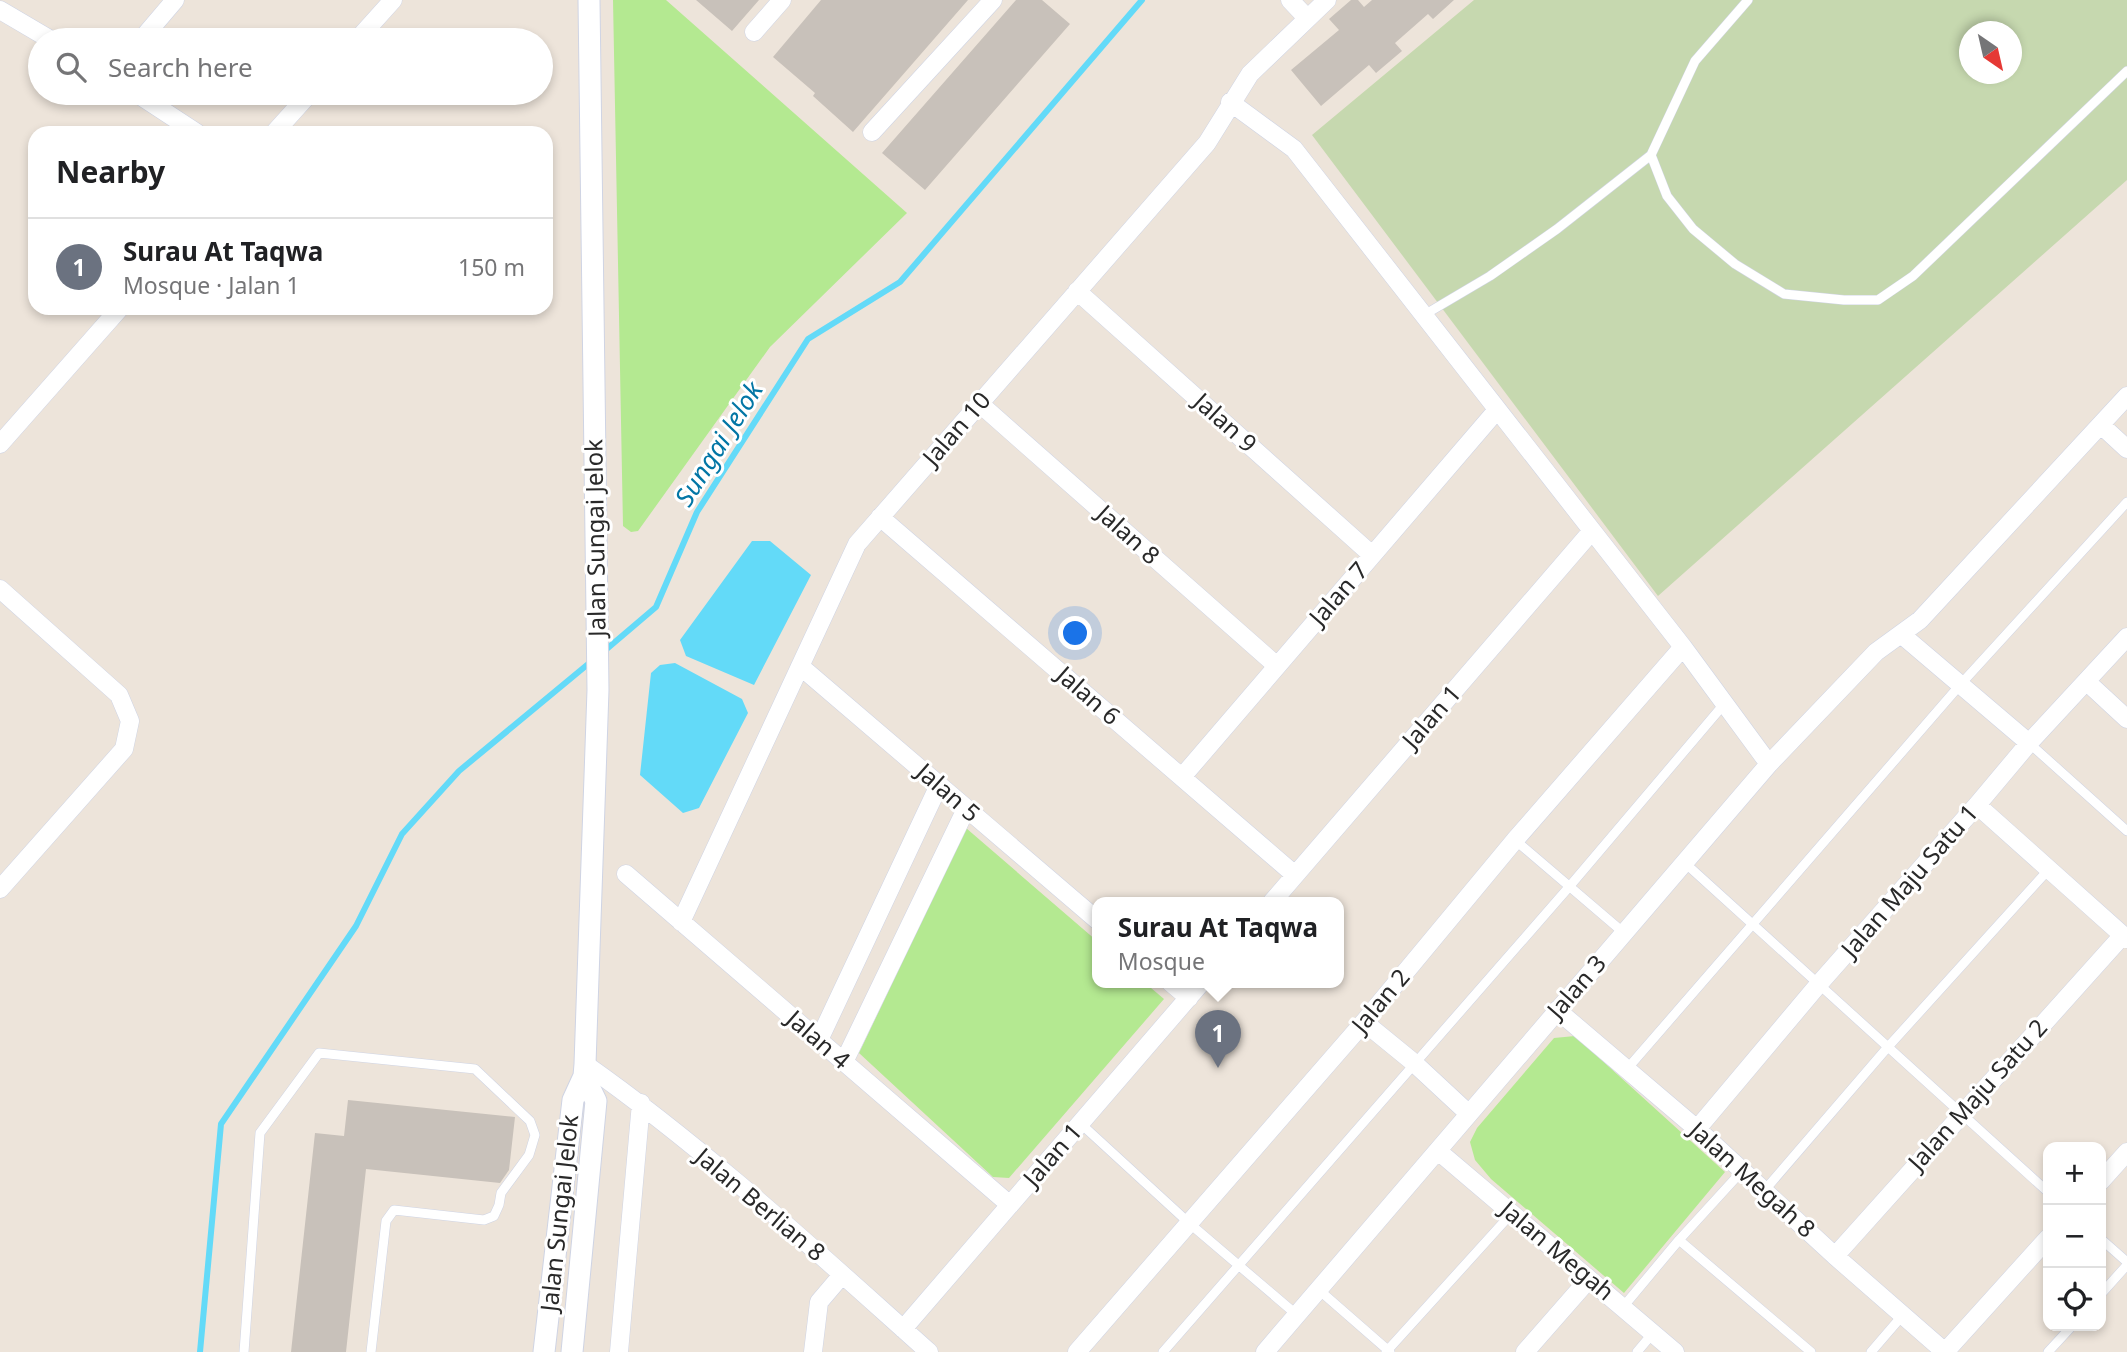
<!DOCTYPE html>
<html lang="en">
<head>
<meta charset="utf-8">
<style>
	:root { --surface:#fff; --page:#f6f6f6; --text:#202124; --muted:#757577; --line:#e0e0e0; --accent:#0f766e }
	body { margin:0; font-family:"Noto Sans",sans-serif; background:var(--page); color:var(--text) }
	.controls { position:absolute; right:21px; bottom:21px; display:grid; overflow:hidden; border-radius:14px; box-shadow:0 4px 10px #0003 }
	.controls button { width:63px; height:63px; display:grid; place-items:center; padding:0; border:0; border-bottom:2px solid var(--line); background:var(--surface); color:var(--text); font:35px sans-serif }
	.compass { position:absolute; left:1959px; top:21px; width:63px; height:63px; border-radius:50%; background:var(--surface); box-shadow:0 4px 10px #0003; rotate:146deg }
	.you { position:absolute; left:1076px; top:634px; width:24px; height:24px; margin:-18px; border:5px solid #fff; border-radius:50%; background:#1a73e8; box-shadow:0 0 0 10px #1a73e833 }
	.badge { display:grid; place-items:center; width:46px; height:46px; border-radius:50%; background:var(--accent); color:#fff; font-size:23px; font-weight:700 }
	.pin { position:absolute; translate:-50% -58px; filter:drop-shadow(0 2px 4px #0008) }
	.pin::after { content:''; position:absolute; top:37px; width:24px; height:21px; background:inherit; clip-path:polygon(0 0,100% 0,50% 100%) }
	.popup { position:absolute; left:1092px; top:897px; width:252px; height:91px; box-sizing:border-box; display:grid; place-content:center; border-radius:14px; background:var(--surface); filter:drop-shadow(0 2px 5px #0005); font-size:23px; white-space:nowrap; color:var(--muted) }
	.popup b { font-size:26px; color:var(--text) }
	.popup::after { content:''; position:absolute; left:50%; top:100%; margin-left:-14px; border:14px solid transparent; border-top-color:var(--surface) }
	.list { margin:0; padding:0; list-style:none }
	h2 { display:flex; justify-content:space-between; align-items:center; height:91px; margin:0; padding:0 28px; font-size:30px }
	h2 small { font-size:23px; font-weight:400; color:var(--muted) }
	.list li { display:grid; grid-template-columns:46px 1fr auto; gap:21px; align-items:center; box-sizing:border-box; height:98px; padding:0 28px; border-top:2px solid var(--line) }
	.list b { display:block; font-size:26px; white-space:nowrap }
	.list p { margin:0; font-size:23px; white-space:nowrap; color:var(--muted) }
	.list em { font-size:23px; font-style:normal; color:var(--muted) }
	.icon { flex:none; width:38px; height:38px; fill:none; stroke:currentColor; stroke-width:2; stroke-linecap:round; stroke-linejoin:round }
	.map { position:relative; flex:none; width:2127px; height:1352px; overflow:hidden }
	.search { position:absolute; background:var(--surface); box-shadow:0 4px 10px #0003; left:28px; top:28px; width:525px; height:77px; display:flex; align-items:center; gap:18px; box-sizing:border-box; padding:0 24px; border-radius:38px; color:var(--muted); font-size:26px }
	.panel { position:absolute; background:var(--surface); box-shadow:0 4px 10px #0003; left:28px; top:126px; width:525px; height:189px; border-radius:21px }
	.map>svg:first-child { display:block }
	.green { fill:#b4e991 }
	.cemetery { fill:#c6d8af; fill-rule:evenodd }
	.water { fill:#63daf8 }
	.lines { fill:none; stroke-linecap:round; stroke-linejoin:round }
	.stream { stroke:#63daf8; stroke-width:6 }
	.building { fill:#c8c1ba }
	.service-casing { stroke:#cfd4e4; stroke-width:10 }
	.minor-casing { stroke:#cfd4e4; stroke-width:19 }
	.tertiary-casing { stroke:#cfd4e4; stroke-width:23 }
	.service { stroke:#fff; stroke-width:9 }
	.minor { stroke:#fff; stroke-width:18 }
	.tertiary { stroke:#fff; stroke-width:21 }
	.labels { text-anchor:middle; stroke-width:6; stroke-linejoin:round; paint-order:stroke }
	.street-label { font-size:24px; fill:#292929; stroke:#fff }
	.water-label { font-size:26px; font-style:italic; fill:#0276a5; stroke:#fff }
</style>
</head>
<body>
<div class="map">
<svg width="2127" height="1352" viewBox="0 0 2127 1352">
	<rect width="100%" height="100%" fill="#ede4da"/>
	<path class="green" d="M613,0H666L907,213L770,347L638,531L631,532L623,526Z
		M966,828L1097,941V982H1144L1164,999L1009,1178L993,1177L859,1053Z
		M1575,1036L1725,1172L1624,1293L1491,1179L1475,1160L1470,1142L1477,1128L1554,1038Z"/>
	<path class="cemetery" d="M1474,0H2127V180L1658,596L1312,135ZM1969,32H2011V74H1969Z"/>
	<path class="water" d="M752,541H770L811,575L754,685L686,656L680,640Z
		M675,663L742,699L748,713L699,808L683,813L640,775L651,673L660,665Z"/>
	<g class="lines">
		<path class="stream" d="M602,653L656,607L697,512L808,339L900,282L1142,0
			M200,1352L221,1124L356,926L402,834L459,771L593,660"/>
	</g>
	<path class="building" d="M696,0H759L732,31Z
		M821,0H968L853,132L813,96L815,93L773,57Z
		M1016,0H1042L1070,24L925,190L882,153Z
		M1351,0H1358L1364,7L1372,0H1454L1433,19L1428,14L1395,43L1402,51L1376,73L1369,65L1321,106L1291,70L1339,30L1329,19Z
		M348,1100L515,1117L509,1170L500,1183L366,1169L346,1352H291L315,1133L344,1136Z"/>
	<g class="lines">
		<defs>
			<path id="service" d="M1651,155L1667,196L1693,229L1735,264L1784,294L1844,300H1878L1913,276L2127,71
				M1424,315L1490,276L1557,229L1651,155L1695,61L1748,0
				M2029,743L2127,831
				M1515,840L1624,933
				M1685,863L2048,1192
				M1627,1069L1960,685L2127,502
				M1080,1123L1189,1223L1297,1315
				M1764,1191L1887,1048L2050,868
				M2101,1239L2127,1262
				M1679,1240L1811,1352
				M1319,1290L1390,1352
				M2101,1294L2127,1265
				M1623,1307L1679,1240L1742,1171
				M244,1352L260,1133L319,1053L475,1069L530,1121L535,1135L529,1155L501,1193L499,1205L494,1216L484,1220L394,1210L386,1221L371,1352
				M1163,1352L1569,887L1725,703
				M1386,1352L1511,1214
				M1637,1352L1653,1333
				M1871,1352L1902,1316
				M2048,1352L2072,1326"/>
			<path id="minor" d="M1290,0L1307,18
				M0,10L51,40
				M754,32L782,0
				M141,40L175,0
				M357,40L393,0
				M136,93L197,133
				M1230,102L1294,149L1683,647L1769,764
				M872,132L993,0
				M274,133L310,93
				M1077,291L1372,555
				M979,403L1277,666
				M2101,425L2127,449
				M0,444L120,308
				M880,517L1295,875
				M0,589L119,695L130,721L124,749L0,889
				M1902,635L2029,743
				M800,666L1097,920
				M2087,682L2127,719
				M1182,777L1497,410
				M1977,805L2127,939
				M626,874L1010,1205
				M1272,902L1591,532
				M681,922L857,544L1207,143L1250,74L1327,0
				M1170,982L1189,998
				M1557,1010L1697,1129L1835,1256L1945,1352
				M1364,1022L1413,1062L1469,1114
				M819,1040L939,785
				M844,1062L966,809
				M585,1064C707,1150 818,1253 929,1352
				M1697,1129L1818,985L1977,805L2029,743L2127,637
				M1438,1151L1675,1352
				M2101,1181L2127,1152
				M1835,1256L2123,935
				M903,1329L1202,982
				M619,1352L641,1103
				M813,1352L819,1302L842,1275
				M1077,1352L1364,1022L1515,840L1683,647
				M1265,1352L1769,764L1876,652L1920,620L2127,396
				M1525,1352L1589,1279
				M1945,1352L2048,1238"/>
			<path id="tertiary" d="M544,1352L573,1100L584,1076L585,1064L598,690L589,0
				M572,1352L596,1101L584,1076"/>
		</defs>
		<use href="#service" class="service-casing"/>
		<use href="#minor" class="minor-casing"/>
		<use href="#tertiary" class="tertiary-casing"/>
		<use href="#service" class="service"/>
		<use href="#minor" class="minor"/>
		<use href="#tertiary" class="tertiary"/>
	</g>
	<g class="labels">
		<g class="street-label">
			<text transform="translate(1225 423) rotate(42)" y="8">Jalan 9</text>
			<text transform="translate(957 429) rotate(-49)" y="8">Jalan 10</text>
			<text transform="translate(1128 535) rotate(42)" y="8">Jalan 8</text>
			<text transform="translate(596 538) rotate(-91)" y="8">Jalan Sungai Jelok</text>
			<text transform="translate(1339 594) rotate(-49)" y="8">Jalan 7</text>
			<text transform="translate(1088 696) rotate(41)" y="8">Jalan 6</text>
			<text transform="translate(1432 717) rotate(-49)" y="8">Jalan 1</text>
			<text transform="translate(948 793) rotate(41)" y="8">Jalan 5</text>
			<text transform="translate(1910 881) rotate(-49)" y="8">Jalan Maju Satu 1</text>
			<text transform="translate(1577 987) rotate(-49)" y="8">Jalan 3</text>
			<text transform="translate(1381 1001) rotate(-50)" y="8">Jalan 2</text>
			<text transform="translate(818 1040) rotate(41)" y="8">Jalan 4</text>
			<text transform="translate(1978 1095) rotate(-48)" y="8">Jalan Maju Satu 2</text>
			<text transform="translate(1053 1155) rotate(-49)" y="8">Jalan 1</text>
			<text transform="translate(1752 1180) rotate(42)" y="8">Jalan Megah 8</text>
			<text transform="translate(760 1205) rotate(40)" y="8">Jalan Berlian 8</text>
			<text transform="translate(560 1213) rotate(-84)" y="8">Jalan Sungai Jelok</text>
			<text transform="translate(1557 1251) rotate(40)" y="8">Jalan Megah</text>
		</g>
		<g class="water-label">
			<text transform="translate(719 444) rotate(-58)" y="9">Sungai Jelok</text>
		</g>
	</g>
</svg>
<div class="controls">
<button>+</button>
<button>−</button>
<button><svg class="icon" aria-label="locate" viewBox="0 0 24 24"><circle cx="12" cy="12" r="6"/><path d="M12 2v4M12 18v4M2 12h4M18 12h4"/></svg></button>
</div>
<svg class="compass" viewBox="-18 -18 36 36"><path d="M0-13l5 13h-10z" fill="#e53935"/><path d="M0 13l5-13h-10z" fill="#757577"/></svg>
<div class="you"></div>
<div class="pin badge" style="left:1218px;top:1068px;background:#6b7280">1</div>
<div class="popup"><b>Surau At Taqwa</b>Mosque</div>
<div class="search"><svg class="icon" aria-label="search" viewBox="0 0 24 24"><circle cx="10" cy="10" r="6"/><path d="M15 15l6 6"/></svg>Search here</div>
<section class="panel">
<h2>Nearby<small></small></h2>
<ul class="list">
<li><span class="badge" style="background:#6b7280">1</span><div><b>Surau At Taqwa</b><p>Mosque · Jalan 1</p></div><em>150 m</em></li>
</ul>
</section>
</div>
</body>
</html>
